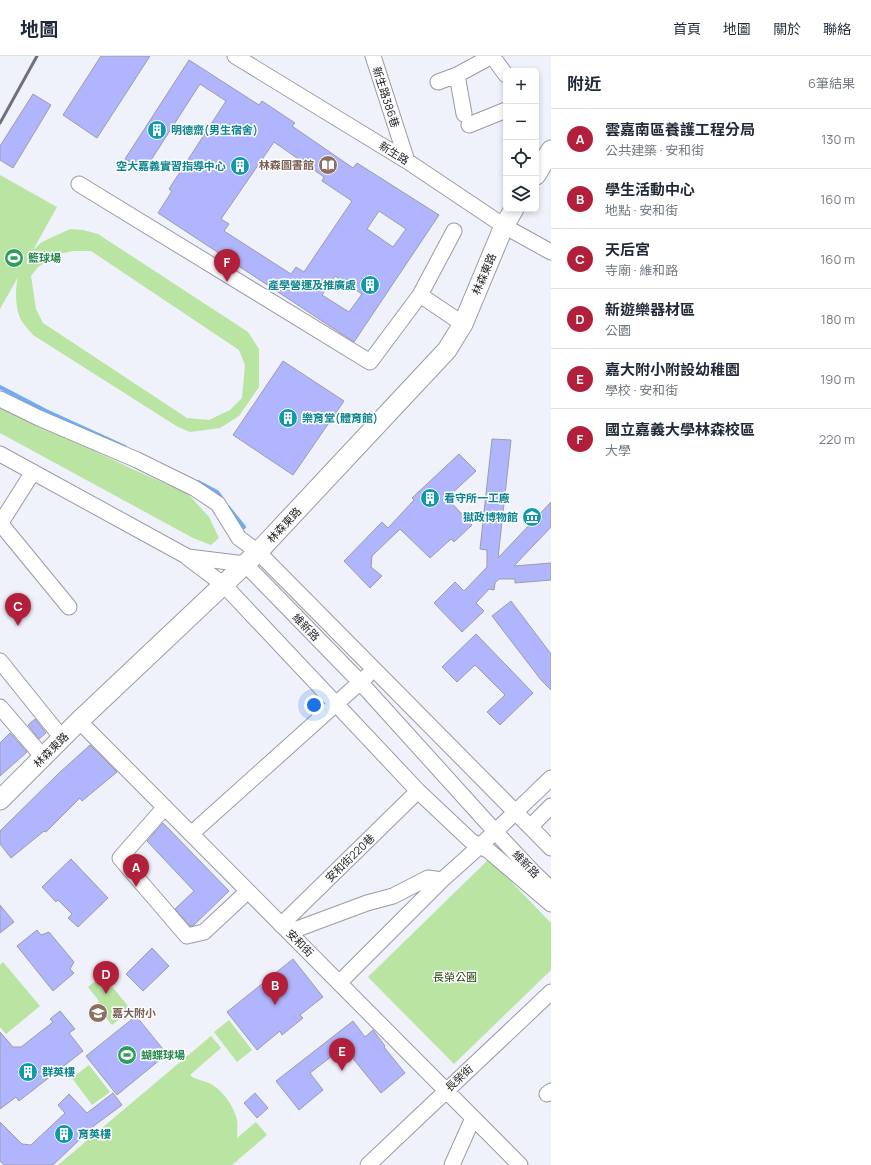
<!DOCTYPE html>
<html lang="zh-TW">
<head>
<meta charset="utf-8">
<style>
	:root { --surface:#fff; --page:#f2f2f3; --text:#1f2937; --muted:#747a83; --line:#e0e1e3; --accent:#b21f3b }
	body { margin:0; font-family:Manrope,"Noto Sans TC",sans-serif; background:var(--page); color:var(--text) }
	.controls { position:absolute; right:12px; top:12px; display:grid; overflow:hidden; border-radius:6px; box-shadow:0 2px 6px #0003 }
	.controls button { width:36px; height:36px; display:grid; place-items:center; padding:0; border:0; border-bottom:1px solid var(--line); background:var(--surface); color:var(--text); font:20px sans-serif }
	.you { position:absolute; left:314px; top:649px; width:14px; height:14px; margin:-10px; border:3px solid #fff; border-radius:50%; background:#1a73e8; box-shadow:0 0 0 6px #1a73e833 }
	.badge { display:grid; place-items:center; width:26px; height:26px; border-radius:50%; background:var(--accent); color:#fff; font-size:13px; font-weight:700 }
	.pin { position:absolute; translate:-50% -33px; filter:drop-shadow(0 1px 2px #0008) }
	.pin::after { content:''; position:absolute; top:21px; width:14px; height:12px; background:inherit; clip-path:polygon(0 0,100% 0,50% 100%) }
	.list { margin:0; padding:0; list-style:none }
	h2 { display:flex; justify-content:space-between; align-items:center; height:52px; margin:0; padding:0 16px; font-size:17px }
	h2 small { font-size:13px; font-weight:400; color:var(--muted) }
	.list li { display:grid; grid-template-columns:26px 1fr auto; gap:12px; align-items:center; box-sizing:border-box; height:60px; padding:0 16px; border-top:1px solid var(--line) }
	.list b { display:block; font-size:15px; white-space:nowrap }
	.list p { margin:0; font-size:13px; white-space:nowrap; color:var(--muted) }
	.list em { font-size:13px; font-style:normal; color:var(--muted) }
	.icon { flex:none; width:22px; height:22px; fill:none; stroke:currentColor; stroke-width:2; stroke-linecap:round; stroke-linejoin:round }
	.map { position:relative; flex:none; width:551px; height:1109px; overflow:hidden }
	header { display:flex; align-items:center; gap:24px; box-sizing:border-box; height:56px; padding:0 20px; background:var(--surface); border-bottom:1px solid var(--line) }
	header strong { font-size:19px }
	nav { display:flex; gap:22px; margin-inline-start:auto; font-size:14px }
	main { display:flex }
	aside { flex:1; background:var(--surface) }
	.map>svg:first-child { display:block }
	.green { fill:#b9e4a1; fill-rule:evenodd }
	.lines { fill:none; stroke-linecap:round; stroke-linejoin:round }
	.stream { stroke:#6facf8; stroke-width:4 }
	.building { fill:#b0b5fd; stroke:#9c9da7; fill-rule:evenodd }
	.minor-casing { stroke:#9a9ba4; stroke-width:17 }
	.major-casing { stroke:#9a9ba4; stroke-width:21 }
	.minor { stroke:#fff; stroke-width:15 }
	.major { stroke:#fff; stroke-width:19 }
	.rail { stroke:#6f7176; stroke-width:3 }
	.labels { text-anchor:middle; stroke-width:3; stroke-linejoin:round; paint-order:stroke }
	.street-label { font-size:11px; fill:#242528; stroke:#fff }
	.culture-label { font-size:11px; font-weight:bold; fill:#0d838f; stroke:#fff; text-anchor:start }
	.education-label { font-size:11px; font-weight:bold; fill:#785e54; stroke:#fff; text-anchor:end }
	.leisure-label { font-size:11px; font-weight:bold; fill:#27864d; stroke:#fff; text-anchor:start }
	.park-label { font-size:11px; fill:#1a3b00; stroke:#fff }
</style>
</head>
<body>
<header>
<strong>地圖</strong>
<nav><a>首頁</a><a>地圖</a><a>關於</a><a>聯絡</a></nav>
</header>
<main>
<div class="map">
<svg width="551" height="1109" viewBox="0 0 551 1109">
	<rect width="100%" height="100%" fill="#eff1fb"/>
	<path class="green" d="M0,119L57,151L33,194L42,186L70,173L83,174L98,178L248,276L259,293V331L250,344L239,360L220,372L190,376L178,371L33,279C29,274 24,269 21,264C15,252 15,233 18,221L0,253ZM73,195H91L239,294L245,309L242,342L230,354L209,364L187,362L43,267L36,253L31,220L38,211L59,198Z
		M0,349L128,411L188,438L209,461L219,482L211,489L193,482L0,377Z
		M489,803L551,867V914L454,1008L368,921Z
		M3,906L40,950L6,978L0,971V909Z
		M103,919L131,954L112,969L96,949L99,945L88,931Z
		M229,964L252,994L237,1006L214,976Z
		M211,980L221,992L190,1019C195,1024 203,1024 209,1027C222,1033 234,1050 237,1064C238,1070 237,1076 237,1082L256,1066L267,1079L232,1109H58Z
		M89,1009L110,1036L92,1049L72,1022Z"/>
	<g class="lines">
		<path class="stream" d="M0,331L46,355L125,391
			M198,426L217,436L223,444
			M228,451L244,471"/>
	</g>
	<path class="building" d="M101,0H150L97,82L63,59Z
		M189,4L259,49L262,45L295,67L292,70L353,112L357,107L439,159L354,286L158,157L172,135L169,133L226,45L200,28L144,115L125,103ZM274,86L324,121L322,125L352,145L304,216L296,211L291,218L224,175L229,168L221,163ZM379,155L406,173L393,191L367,173ZM335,220L362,238L349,256L322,239Z
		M33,38L51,49L13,112L0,104V90Z
		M283,305L344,345L293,419L233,379Z
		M492,383L511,384L498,502L551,446V471L514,510L551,507V524L515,527V523H499L495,527L494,534L489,533L476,547L484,555L462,576L434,547L455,526L464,535L487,511V494L480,493Z
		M459,398L476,415L447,442L472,469L454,486L451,483L430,502L400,473L372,500L371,511L382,520L370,532L344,505L382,466L388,472L414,444L412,442Z
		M511,545L551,598V634L541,624L492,560Z
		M476,578L533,637L500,669L487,656L505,639L475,609L457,626L442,611Z
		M35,663L46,677L39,683L28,669Z
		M10,677L27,696L0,720V687Z
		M90,689L117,716L82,745L80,742L46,776L44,775L11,802L0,788V775L58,718Z
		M163,767L229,835L194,869L190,870L175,853L194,835L147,785Z
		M71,803L108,842L78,871L68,862L72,858L58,844L56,846L42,831Z
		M0,849L14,866L0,877Z
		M37,874L41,879L49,876L74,906L70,913L74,917L53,935L17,890Z
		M152,892L169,910L143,935L126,918Z
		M293,903L323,941L300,959L303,962L282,979L280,975L257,994L227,956Z
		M60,955L75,973L69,977L83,995L19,1045L16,1041L0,1053V976L13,991H21L53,966L50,963Z
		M136,960L167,998L117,1039L86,1000Z
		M353,965L365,981L373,974L385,990L384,991L405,1017L381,1037L346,994L335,1004L332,1000L310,1017L323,1034L299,1054L276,1025Z
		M113,1037L122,1049L95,1069L53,1109H4L0,1105V1066L22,1088L31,1089L65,1057L58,1049L69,1038L87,1057Z
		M255,1037L268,1052L257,1062L244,1047Z"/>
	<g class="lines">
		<defs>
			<path id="minor" d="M235,0L407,105L504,170L551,196
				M373,0L407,105
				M492,0L506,19
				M457,19L464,58
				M438,26L457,19L492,0
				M469,69L506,54
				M79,128L370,306L420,239L454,175
				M420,239L463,268
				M0,343L39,362L137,404L194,432L218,448L239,482L258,496L551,792
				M0,398L188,501L245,508L360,626L502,783L534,817L551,833
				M0,467L69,551
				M0,468L33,416
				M188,502L224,529L418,735L471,785L489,795L551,848
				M0,605L62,682
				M0,651L43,701
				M79,665L520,1109
				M165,751L120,802L187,880L204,876L248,835
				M530,771L551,750
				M191,778L367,620
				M281,869L418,735
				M289,876L367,847L393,840L428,822L442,824
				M339,927L442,824L480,790L551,722
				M547,1038L551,1035
				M368,1109L551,936
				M452,1109L473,1062"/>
			<path id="major" d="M536,119L551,94
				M0,744L79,665L258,496L447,294L463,268L504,170L514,153"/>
		</defs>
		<use href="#minor" class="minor-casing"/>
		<use href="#major" class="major-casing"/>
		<use href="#minor" class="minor"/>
		<use href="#major" class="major"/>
		<path class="rail" d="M0,67L37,0"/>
	</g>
	<defs>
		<symbol id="building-disc" viewBox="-11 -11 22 22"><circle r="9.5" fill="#0f9aa8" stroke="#fff"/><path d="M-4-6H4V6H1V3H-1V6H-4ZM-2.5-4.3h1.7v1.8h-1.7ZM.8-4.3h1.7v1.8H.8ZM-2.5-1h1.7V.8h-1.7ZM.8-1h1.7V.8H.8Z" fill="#fff"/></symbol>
		<symbol id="library-disc" viewBox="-11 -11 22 22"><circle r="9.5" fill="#8d6e63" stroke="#fff"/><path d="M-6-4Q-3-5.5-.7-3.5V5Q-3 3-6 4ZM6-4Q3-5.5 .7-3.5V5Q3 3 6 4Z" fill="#fff"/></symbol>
		<symbol id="stadium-disc" viewBox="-11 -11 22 22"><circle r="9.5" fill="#2e9e5b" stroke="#fff"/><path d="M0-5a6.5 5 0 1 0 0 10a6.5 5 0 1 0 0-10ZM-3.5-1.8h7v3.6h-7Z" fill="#fff"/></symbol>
		<symbol id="museum-disc" viewBox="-11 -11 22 22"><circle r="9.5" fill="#0f9aa8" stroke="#fff"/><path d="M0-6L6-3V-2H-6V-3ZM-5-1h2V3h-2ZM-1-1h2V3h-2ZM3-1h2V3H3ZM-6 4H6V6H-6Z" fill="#fff"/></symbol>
		<symbol id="school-disc" viewBox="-11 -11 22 22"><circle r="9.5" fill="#8d6e63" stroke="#fff"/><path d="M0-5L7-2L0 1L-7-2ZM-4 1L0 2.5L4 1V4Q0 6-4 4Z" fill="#fff"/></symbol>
	</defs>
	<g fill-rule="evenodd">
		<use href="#building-disc" x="146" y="63" width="22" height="22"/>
		<use href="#library-disc" x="317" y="98" width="22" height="22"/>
		<use href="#building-disc" x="229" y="99" width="22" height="22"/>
		<use href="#stadium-disc" x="3" y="191" width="22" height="22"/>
		<use href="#building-disc" x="359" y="218" width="22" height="22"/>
		<use href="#building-disc" x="277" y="351" width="22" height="22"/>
		<use href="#building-disc" x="419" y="431" width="22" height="22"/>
		<use href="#museum-disc" x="521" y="450" width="22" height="22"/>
		<use href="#school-disc" x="87" y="946" width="22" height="22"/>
		<use href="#stadium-disc" x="116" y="988" width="22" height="22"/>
		<use href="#building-disc" x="17" y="1005" width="22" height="22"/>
		<use href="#building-disc" x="53" y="1067" width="22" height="22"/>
	</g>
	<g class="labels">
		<g class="street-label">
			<text transform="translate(386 41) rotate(72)" y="4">新生路386巷</text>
			<text transform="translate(394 97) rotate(32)" y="4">新生路</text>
			<text transform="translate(484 218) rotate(-67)" y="4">林森東路</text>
			<text transform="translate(284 469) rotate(-47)" y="4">林森東路</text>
			<text transform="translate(306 571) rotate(46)" y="4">維新路</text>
			<text transform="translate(51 694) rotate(-45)" y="4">林森東路</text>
			<text transform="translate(350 802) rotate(-44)" y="4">安和街220巷</text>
			<text transform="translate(526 808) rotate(46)" y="4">維新路</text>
			<text transform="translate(300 887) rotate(45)" y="4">安和街</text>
			<text transform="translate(459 1022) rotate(-43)" y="4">長榮街</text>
		</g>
		<g class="culture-label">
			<text x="171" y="78">明德齋(男生宿舍)</text>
			<text x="226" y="114" text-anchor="end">空大嘉義實習指導中心</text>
			<text x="356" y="233" text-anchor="end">產學營運及推廣處</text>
			<text x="302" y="366">樂育堂(體育館)</text>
			<text x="444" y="446">看守所一工廠</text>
			<text x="518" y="465" text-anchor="end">獄政博物館</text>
			<text x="42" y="1020">群英樓</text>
			<text x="78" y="1082">育英樓</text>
		</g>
		<g class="education-label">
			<text x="314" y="113">林森圖書館</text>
			<text x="112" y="961" text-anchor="start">嘉大附小</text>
		</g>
		<g class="leisure-label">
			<text x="28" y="206">籃球場</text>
			<text x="141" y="1003">蝴蝶球場</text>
		</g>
		<g class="park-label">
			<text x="455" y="925">長榮公園</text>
		</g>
	</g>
</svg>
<div class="controls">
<button>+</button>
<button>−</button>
<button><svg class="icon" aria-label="locate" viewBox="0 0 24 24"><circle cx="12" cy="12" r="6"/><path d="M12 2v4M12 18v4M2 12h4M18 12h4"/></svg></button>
<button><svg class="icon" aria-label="layers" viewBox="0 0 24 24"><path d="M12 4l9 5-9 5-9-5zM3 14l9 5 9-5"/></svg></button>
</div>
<div class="you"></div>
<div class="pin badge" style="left:136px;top:831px">A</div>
<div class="pin badge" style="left:275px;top:949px">B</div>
<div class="pin badge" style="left:18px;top:570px">C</div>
<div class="pin badge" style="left:106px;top:938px">D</div>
<div class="pin badge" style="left:342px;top:1015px">E</div>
<div class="pin badge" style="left:227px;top:226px">F</div>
</div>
<aside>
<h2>附近<small>6筆結果</small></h2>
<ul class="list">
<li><span class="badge">A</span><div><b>雲嘉南區養護工程分局</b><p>公共建築 · 安和街</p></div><em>130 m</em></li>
<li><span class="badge">B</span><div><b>學生活動中心</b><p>地點 · 安和街</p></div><em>160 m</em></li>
<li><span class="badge">C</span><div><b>天后宮</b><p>寺廟 · 維和路</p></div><em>160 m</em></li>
<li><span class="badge">D</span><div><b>新遊樂器材區</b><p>公園</p></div><em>180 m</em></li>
<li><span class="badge">E</span><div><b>嘉大附小附設幼稚園</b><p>學校 · 安和街</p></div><em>190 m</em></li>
<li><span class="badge">F</span><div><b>國立嘉義大學林森校區</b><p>大學</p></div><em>220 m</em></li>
</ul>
</aside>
</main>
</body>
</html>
